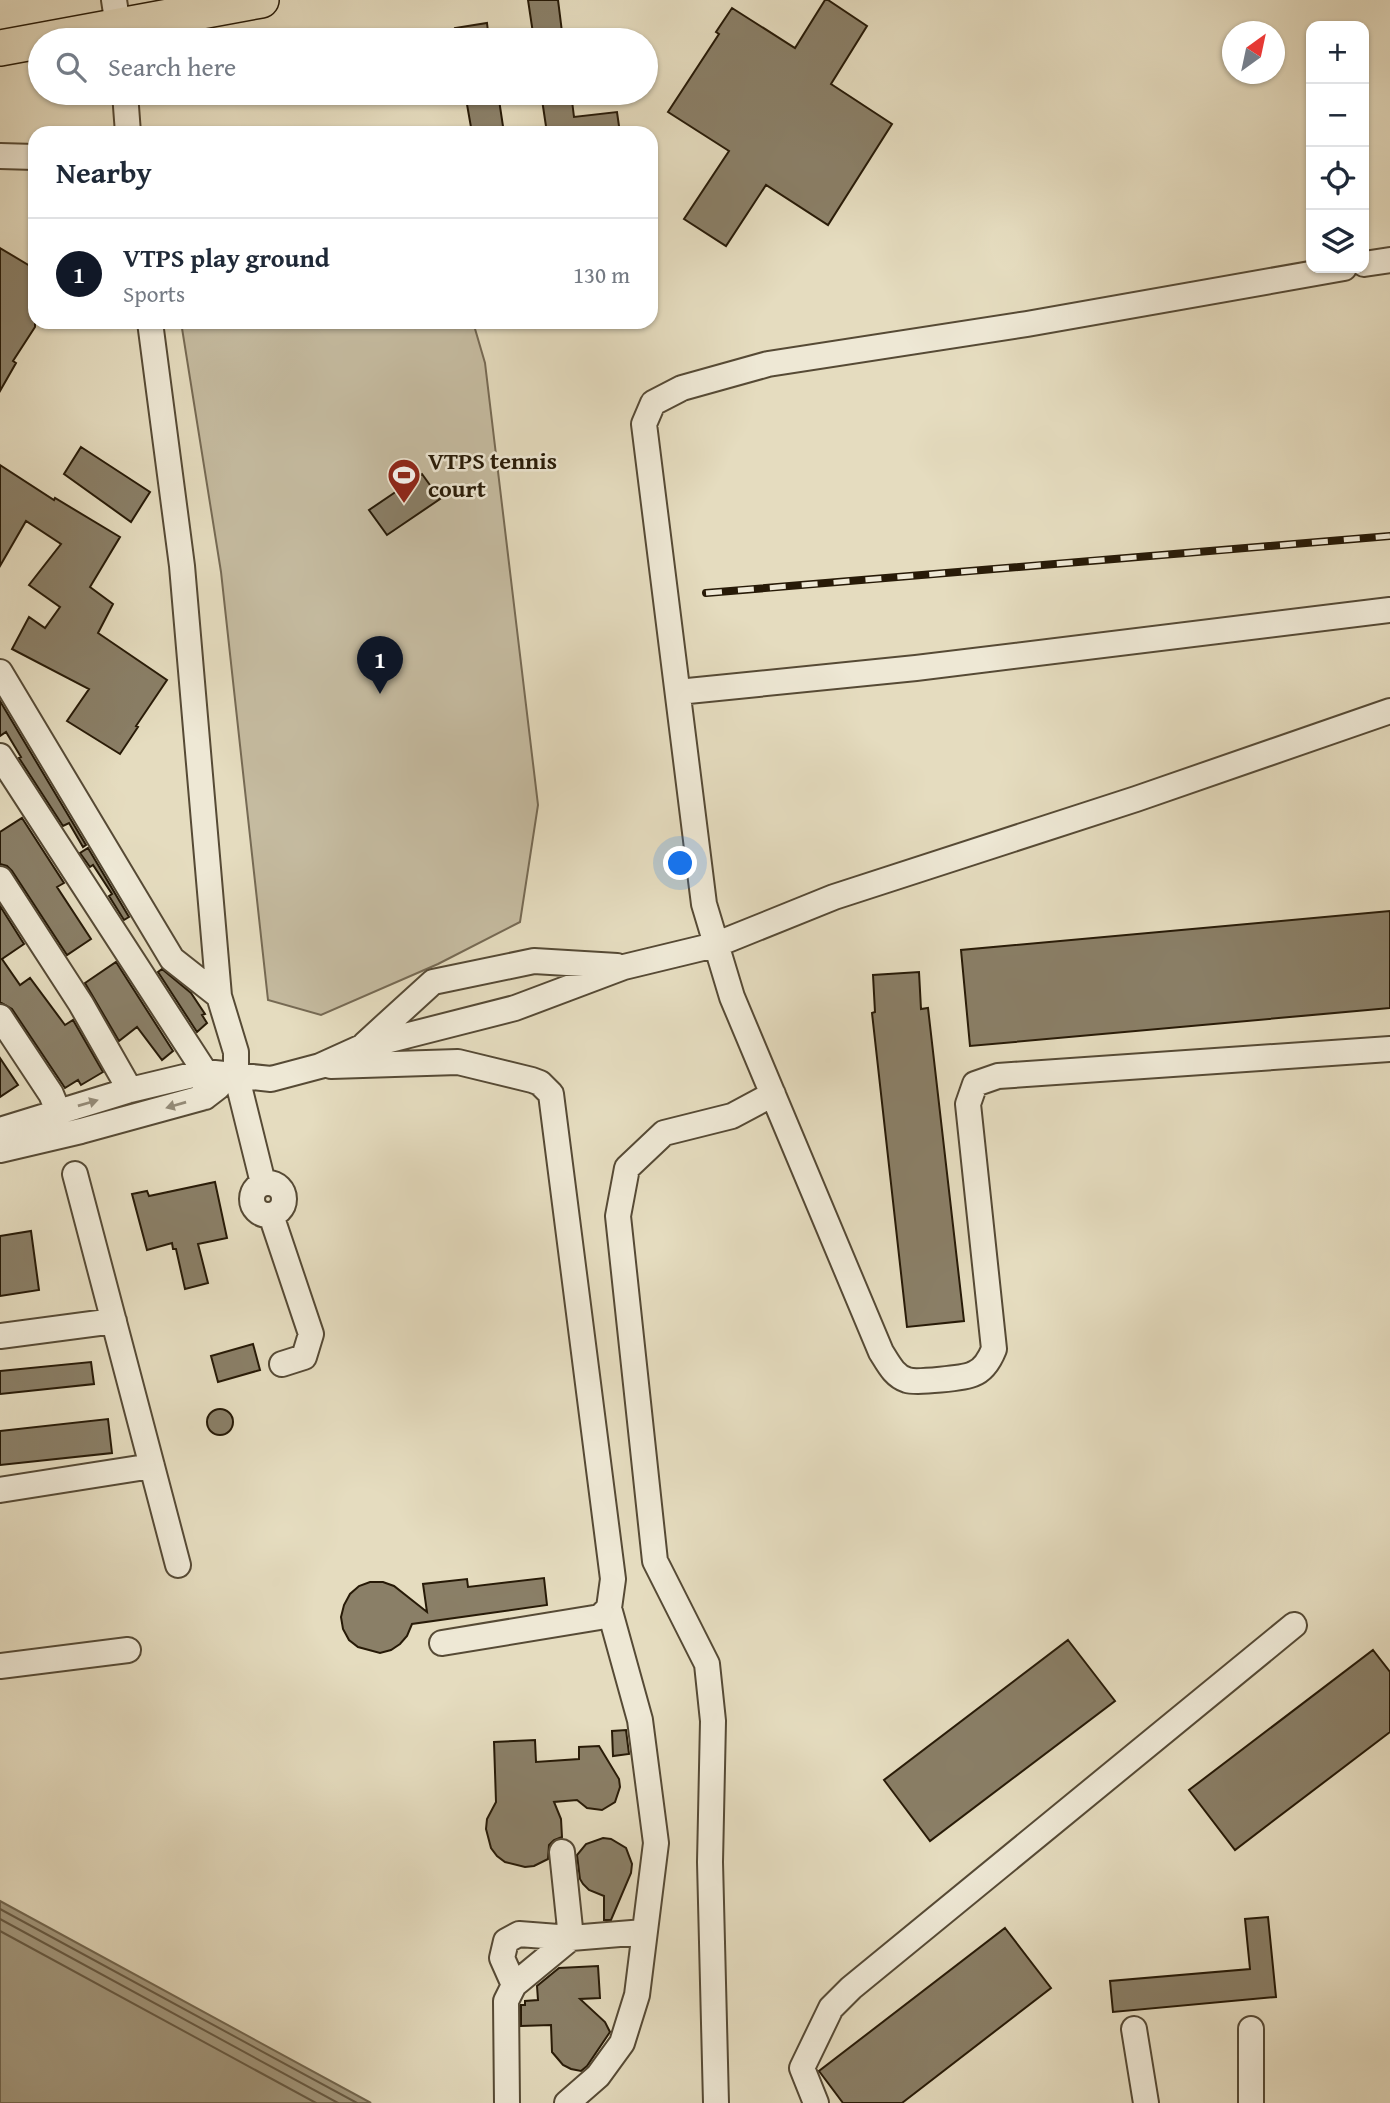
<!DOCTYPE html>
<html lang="en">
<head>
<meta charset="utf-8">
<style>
	:root { --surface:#fff; --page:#f6f6f7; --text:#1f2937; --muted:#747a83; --line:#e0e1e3; --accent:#111827 }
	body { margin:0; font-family:"Gentium Book Plus",serif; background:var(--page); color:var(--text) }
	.controls { position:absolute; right:21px; top:21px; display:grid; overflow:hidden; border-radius:14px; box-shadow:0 2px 5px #0004 }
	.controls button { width:63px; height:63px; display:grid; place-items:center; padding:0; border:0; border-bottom:2px solid var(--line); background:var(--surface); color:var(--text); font:35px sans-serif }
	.compass { position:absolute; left:1222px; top:21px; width:63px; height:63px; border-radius:50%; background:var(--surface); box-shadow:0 2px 5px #0004; rotate:33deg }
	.you { position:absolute; left:681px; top:864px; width:24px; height:24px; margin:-18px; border:5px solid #fff; border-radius:50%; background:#1a73e8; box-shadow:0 0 0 10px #1a73e833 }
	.badge { display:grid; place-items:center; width:46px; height:46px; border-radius:50%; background:var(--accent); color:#fff; font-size:23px; font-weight:700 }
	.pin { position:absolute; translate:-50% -58px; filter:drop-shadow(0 2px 4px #0008) }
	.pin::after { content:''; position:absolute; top:37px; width:24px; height:21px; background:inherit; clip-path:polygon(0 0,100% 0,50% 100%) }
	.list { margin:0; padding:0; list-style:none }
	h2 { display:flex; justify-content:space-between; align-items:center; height:91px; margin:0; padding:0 28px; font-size:30px }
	h2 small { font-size:23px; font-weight:400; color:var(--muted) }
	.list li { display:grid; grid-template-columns:46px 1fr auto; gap:21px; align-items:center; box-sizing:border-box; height:112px; padding:0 28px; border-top:2px solid var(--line) }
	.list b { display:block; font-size:26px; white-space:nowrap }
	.list p { margin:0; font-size:23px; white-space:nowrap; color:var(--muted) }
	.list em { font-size:23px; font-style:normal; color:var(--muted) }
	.icon { flex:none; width:38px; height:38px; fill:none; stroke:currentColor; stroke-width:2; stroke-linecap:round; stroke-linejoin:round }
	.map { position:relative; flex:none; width:1390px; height:2103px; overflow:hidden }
	.search { position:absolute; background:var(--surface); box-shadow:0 2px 5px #0004; left:28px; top:28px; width:630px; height:77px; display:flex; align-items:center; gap:18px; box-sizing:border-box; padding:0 24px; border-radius:38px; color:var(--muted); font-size:26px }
	.panel { position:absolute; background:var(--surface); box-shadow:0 2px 5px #0004; left:28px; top:126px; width:630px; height:203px; border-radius:21px }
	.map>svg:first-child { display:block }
	.green { fill:#c5bba0; stroke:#766a54; stroke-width:2 }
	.water { fill:#a49a80; stroke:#726750; stroke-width:2 }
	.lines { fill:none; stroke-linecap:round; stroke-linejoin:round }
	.shore { stroke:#665a44; stroke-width:2 }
	.building { fill:#8a7f67; stroke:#271a07; stroke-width:2 }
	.minor-casing { stroke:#564a35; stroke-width:28 }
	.highway-casing { stroke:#271a07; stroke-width:38 }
	.minor { stroke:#eee8d5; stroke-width:24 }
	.highway { stroke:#e5dcbf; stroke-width:35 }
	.rail-casing { stroke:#271a07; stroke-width:8 }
	.rail { stroke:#eee8d5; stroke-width:5; stroke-dasharray:16; stroke-linecap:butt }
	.oneway { fill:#948b78 }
	.labels { text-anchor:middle; stroke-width:5; stroke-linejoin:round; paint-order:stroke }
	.poi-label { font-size:24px; font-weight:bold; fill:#271a07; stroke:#eee8d5; text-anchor:start }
</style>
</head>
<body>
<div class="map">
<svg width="1390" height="2103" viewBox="0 0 1390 2103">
	<rect width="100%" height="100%" fill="#e5dcbf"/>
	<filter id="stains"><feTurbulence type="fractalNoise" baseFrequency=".00286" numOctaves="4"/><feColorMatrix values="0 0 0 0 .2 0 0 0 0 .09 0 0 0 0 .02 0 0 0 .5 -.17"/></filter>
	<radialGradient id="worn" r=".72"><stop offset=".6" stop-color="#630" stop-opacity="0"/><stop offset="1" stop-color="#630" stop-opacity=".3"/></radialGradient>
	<path class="green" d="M181,322H473L485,363L538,805L520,922L438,964L321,1015L268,1000L221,572Z"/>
	<path class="water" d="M0,1901L371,2103H0Z"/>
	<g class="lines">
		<path class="shore" d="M0,1909L357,2103
			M0,1919L338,2103
			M0,1931L316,2103"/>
	</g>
	<path class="building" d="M528,0H558L563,40H534Z
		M825,0H828L867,26L831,84L892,124L828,225L766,185L726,246L684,219L729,151L668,112L719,34L716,32L732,8L795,48Z
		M487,23L489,40H457L455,28Z
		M465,93H498L504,133H472Z
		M541,93H571L574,117L617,112L620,133H547Z
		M0,248L35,269V327L13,361L16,363L0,391Z
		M81,447L150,492L131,522L64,474Z
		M0,465L54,500L55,498L120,537L90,587L113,604L98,633L167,680L136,726L138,727L120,754L67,721L89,689L12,649L29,617L45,628L60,607L29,585L61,544L26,521L0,566Z
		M422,474L440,499L387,535L369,510Z
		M0,701L86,845L83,847L69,823L63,826L19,758L21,757L6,732L0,736Z
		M22,818L64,883L57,887L91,939L67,955L12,871L7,866L0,864V832Z
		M88,848L129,917L124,920L109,896L112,894L93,865L90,867L80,853Z
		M0,906L24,944L2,959L20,985L30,978L65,1025L73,1020L103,1072L81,1085L78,1080L65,1088L12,1009L0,1002Z
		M1390,911V1008L970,1046L961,950Z
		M116,962L173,1051L162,1060L137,1027L119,1041L85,983Z
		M162,969L191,993L205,1014L202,1015L207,1023L197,1032L158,972Z
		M919,972L921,1009L928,1008L964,1321L907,1327L872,1013L875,1012L873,975Z
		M0,1058L18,1085L0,1097Z
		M215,1182L227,1238L198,1244L208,1283L185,1289L176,1249H173L172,1243L147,1250L132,1194L147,1191L149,1196Z
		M31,1231L39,1290L0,1296V1236Z
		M253,1344L260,1370L218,1382L211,1356Z
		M91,1362L94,1384L0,1394V1371Z
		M207 1422a13 13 0 1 1 26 0a13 13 0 1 1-26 0Z
		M108,1419L112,1453L0,1465V1431Z
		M544,1578L547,1605L412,1624L407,1636L400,1644L391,1650L380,1653L358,1647L349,1640L343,1629L341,1617L344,1605L350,1594L359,1586L370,1582H383L394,1586L427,1612L423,1584L467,1579L468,1587Z
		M1068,1640L1115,1701L930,1841L884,1780Z
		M1373,1650L1390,1672V1732L1235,1850L1189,1790Z
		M626,1730L629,1754L613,1756L612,1731Z
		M535,1740L536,1762L579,1759V1747L599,1746L619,1779L620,1787L615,1802L602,1810L587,1808L577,1800L554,1802L561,1819L562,1837L554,1840L549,1845L548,1859L534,1866L525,1867L505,1862L497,1856L491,1848L486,1829L487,1819L496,1802L494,1742Z
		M603,1838L611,1839L626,1848L632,1864L631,1873L611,1920H604V1896L589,1890L583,1884L580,1879L577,1855L586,1844Z
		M1268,1917L1276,1997L1113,2012L1110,1981L1250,1969L1245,1919Z
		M1005,1928L1051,1988L902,2103H843L819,2071Z
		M598,1966L600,1998L580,1999L605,2022L610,2032L587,2066L581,2071L571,2069L563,2065L552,2052L551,2025L521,2026V2005H525V2001L538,2000L537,1986L559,1968Z"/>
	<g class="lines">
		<defs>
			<path id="minor" d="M114,0L120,40
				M125,93L128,133
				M0,156L35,157
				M1364,264L1390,260
				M1344,268L1027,324L768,364L682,388L653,403L644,424L704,904L732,997L881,1352C888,1363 894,1376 907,1380C916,1383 965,1378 973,1374C984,1370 990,1359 994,1349L968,1104L975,1084L998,1076L1390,1049
				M150,322L182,566L219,996L236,1052V1074L263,1183
				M0,672L172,959L219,996
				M678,692L916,668L1390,610
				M0,756L205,1072V1097
				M0,879L81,1004L130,1090
				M0,1017L51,1094L58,1111
				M365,1044L433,982L534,961L617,966
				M331,1066L458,1062L532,1080L540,1083L551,1094L613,1579L609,1608L600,1617L442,1643
				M0,1130L130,1090L205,1072L271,1079L320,1066L362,1047L515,1008L624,967L715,945L834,897L1136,799L1390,711
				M0,1150L81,1131L205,1097L218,1087
				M75,1174L178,1565
				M252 1199a16 16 0 1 1 32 0a16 16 0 1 1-32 0Z
				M271,1215L311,1334L304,1357L282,1364
				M0,1336L114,1321
				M0,1490L152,1466
				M0,1666L128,1650
				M514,1985L502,1958L506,1941L519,1934L571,1938L644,1932
				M1134,2029L1146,2103
				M507,2103L506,2001L514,1985L571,1938L562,1852
				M567,2103L598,2076L622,2043L637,1995L656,1843L640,1720L609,1608
				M716,2103L710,1862L713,1721L707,1664L655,1561L618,1216L627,1168L664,1133L732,1116L773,1094
				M816,2103L802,2068L831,2008L851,1988L1294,1625
				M1251,2103V2029"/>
			<path id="highway" d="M0,48L261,0"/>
		</defs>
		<use href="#minor" class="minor-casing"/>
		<use href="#highway" class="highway-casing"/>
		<use href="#minor" class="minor"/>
		<use href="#highway" class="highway"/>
		<defs>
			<path id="rail" d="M706,593L1390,536"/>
		</defs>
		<use href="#rail" class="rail-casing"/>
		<use href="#rail" class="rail"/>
	</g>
	<defs><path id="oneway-solid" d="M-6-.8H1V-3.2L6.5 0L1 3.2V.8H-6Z" transform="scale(1.75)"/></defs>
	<g class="oneway">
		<use href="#oneway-solid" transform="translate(88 1103) rotate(-16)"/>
		<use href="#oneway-solid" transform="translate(176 1105) rotate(164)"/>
	</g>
	<defs>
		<symbol id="stadium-pin" viewBox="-11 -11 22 30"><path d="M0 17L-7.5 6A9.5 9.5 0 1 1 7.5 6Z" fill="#8f2418" stroke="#eee8d5"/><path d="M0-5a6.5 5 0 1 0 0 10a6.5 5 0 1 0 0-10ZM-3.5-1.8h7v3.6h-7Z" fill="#fff"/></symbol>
	</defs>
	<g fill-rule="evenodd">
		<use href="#stadium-pin" x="385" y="456" width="38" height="52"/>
	</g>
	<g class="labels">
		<g class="poi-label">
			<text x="428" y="469">VTPS tennis<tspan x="428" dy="28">court</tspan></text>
		</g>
	</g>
	<rect width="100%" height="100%" filter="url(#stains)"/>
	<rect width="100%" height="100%" fill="url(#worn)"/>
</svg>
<div class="controls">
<button>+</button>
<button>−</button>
<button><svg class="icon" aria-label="locate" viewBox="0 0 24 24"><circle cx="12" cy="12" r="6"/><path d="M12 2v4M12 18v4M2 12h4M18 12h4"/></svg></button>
<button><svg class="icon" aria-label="layers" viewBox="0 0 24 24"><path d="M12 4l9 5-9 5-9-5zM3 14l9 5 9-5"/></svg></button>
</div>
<svg class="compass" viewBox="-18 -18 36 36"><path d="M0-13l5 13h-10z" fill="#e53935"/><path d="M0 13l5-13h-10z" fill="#747a83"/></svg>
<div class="you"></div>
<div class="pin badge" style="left:380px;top:694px">1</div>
<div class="search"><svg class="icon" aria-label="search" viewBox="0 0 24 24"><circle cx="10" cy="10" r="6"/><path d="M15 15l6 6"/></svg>Search here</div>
<section class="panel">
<h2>Nearby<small></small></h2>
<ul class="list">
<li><span class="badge">1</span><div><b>VTPS play ground</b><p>Sports</p></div><em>130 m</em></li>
</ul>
</section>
</div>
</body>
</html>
